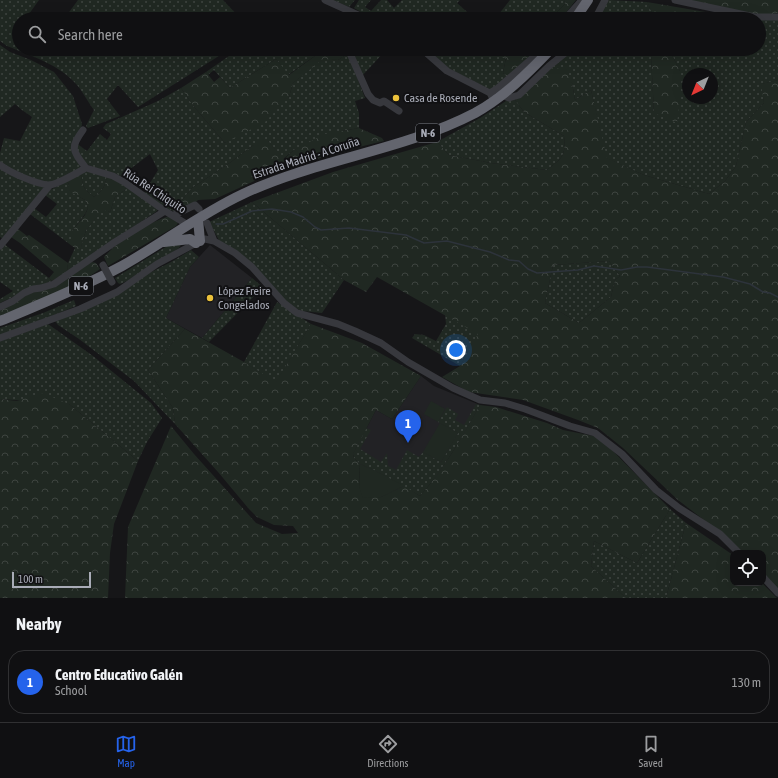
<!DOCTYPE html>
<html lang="en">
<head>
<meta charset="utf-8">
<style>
	:root { --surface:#101012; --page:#1e1e20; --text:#f1f3f6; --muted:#9c9d9f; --line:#303032; --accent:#2563eb }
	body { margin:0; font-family:"Asap Condensed",sans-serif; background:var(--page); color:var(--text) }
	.controls { position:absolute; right:12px; bottom:12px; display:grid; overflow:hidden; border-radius:8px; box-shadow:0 4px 16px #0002 }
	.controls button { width:36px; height:36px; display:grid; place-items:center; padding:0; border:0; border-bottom:1px solid var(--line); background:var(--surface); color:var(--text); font:20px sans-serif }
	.compass { position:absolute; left:682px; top:68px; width:36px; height:36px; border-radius:50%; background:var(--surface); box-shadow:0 4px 16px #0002; rotate:223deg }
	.scale { position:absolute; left:12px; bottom:10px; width:79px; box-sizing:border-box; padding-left:4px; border:2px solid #a9acb7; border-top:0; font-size:11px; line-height:14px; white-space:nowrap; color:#a9acb7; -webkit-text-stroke:3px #111113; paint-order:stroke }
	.you { position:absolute; left:456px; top:350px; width:14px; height:14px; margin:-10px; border:3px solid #fff; border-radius:50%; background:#1a73e8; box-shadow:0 0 0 6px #1a73e833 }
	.badge { display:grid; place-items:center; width:26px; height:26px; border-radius:50%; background:var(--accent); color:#fff; font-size:13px; font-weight:700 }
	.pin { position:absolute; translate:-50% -33px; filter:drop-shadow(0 1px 2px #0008) }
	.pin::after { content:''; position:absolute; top:21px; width:14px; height:12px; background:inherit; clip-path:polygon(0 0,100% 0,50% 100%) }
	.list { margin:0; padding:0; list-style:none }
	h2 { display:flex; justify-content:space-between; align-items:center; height:52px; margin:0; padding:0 16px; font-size:17px }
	h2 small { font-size:13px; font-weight:400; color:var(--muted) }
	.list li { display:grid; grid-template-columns:26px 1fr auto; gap:12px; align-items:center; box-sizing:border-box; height:64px; margin:0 8px 8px; padding:0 8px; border:1px solid var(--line); border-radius:16px }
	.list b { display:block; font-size:15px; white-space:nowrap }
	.list p { margin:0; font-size:13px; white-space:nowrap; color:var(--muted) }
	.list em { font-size:13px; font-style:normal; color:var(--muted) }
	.icon { flex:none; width:22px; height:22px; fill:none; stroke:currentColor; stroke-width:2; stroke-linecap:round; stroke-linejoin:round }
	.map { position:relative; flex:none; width:778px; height:598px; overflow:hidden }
	.search { position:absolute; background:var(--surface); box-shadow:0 4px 16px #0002; left:12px; right:12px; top:12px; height:44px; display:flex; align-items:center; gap:10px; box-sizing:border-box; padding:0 14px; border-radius:22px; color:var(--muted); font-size:15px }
	.sheet { height:124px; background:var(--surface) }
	nav { display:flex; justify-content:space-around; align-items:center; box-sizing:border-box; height:56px; border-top:1px solid var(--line); background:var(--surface); font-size:11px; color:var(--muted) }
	nav a { display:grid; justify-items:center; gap:2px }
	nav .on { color:var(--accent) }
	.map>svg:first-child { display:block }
	.built { fill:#222225 }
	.grass { fill:url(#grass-dots); fill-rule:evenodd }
	.forest { fill:url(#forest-crowns); fill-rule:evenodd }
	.green { fill:#202822 }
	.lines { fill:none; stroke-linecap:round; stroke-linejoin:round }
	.stream { stroke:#2d333b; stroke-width:1.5 }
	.minor { stroke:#37383d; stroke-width:7 }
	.highway { stroke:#63656e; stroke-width:10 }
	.minor-bridge { stroke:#37383d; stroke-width:7 }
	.poi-dot { fill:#ebc13b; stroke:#111113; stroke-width:1.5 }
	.labels { text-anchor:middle; stroke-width:4; stroke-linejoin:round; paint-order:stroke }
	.shield { fill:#111113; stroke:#7b7e86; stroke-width:1 }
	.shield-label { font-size:11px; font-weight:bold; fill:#a9acb7 }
	.poi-label { font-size:12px; fill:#a9acb7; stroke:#111113; text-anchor:start }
	.street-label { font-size:12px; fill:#a9acb7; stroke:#111113 }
</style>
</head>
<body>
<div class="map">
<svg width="778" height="598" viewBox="0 0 778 598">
	<defs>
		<pattern id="grass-dots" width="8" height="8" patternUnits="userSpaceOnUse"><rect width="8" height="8" fill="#202822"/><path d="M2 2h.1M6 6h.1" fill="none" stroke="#3e4440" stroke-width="1.8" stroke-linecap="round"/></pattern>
		<pattern id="forest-crowns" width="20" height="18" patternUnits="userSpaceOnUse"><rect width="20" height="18" fill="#202822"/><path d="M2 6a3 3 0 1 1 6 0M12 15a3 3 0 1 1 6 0" fill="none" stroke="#3e4440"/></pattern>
	</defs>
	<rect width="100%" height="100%" fill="#161618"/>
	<path class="built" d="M210,245L252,278L202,338L166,318L190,267Z
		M421,376L434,386L480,405L465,432L435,479L381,497L353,454L376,410L392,419Z"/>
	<path class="grass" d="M0,0H39L29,14L37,19H19V49H230L138,107L118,85L107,99L120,116L88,128L86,126L94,110C88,102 83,92 77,85C59,64 31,56 7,46L0,41Z
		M78,0H223L241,19H64Z
		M333,0H355L349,7Z
		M359,0H371L365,7L371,11L381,0H387L394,8L402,0H460L457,3L475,19H373L354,8Z
		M510,0H564L565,4L550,19H495Z
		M609,0L647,2L655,19H597L604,5Z
		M778,17V80L762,84L764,103L746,122L736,166L725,181L709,194L644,175L606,158L591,90L575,100L572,83L550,68L574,49H647L651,54L654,113L680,71L669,49H759V19ZM688,74H712V98H688Z
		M0,45L10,52L31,60L54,72L73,96L82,124L81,129L74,140L80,166L79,169L52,183L26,177L0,163V153L4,138L20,141L32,117L22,110L15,104L0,117Z
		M239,49H290L295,52L299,49H315L319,53L288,75L276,59L230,88L214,70L208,75L206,72Z
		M350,49H387L362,76Z
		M427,49H500L498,52L506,58L503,73L508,78L491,90L446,67Z
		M348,54L365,98L355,101L359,113V128L342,131L294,150L283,159L268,141L252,146L231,162L192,188L173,211L164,207L144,193L158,170L150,154L121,176C109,170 81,168 77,153C76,150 77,146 76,143L87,151L100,134L107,140L111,134L103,128L106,124L158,101L181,88L195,108L225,143L289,97L293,83L323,58L338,60Z
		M515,100L524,112L564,136C566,157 562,158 547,170L491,163L449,155L437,142L480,118L506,101Z
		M0,168L45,188L3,239L0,237Z
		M90,171L107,176C105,186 103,191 94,197C84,189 81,186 82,173Z
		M67,181L69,184L68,190L85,200L88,208L85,214L72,231V246L30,214L34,208L46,217L57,204L45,195L50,190Z
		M127,186L158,208L157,211L67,272L68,263L75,248L80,250L86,230L103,209L110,212L115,197L125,190Z
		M252,202L344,280L322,313L302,311L293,307L220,242L209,222Z
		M183,241L179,248L127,281L120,284L118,283L115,278L169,245Z
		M4,244L49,278L52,281L19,294L0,303V299L13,291L0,282V249Z
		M191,250L199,257L190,267L166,318L185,329L148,370L173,408L175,424L134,381L79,339L58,325L55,321L171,262Z
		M609,261L620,276L615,280L611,297L579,323L545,303L553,265Z
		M252,278L263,287L209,342L202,338Z
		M74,300L76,306L30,325L0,335V328L43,313Z
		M277,302L311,324L276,383L244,362Z
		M445,314L479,334L460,366L412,338L415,334L424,335L436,341L446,324Z
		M48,324L93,356L151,403L162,418L147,442L138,461L69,404L0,399V341Z
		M476,404L480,405C462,437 444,469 420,496L376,471L360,464L354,458L353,454L366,428L371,430L360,449L381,462L387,453L388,466L396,470L407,450L419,457L423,452L441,462L458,433L438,422L447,407L458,414L455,420L464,425Z
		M670,509L686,523L666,598H626L591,566L594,541L637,563Z"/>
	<path class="forest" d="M564,0H576L561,19H550L565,4Z
		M685,0H778V13C757,19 708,5 685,0Z
		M647,2L723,15V19H655Z
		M320,49H347L348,54L338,60L323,59L293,83L289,97L265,122L225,143L195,108L181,88L206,72L214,82L220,77L230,88L276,59L289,75L319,53Z
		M500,49H541L508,78L503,73L506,58H500L498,52Z
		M647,49H669L680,71V100L677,123L654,113L651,55Z
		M550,68L567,69L572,83L575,100L591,90L607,158L644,175L709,194L725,181L736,166L746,122L764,103L761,84L778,80V588L775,587L763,572V553H744L721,533L678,500L623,448L598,428L578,420L523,400L469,392L442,377L460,366L478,334L377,277L366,292L344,280L252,202L333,172L437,142L449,155L491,163L547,170C562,158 566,157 564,136L524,112L515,100ZM609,261L620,276L615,280L611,297L579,323L545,303L553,265Z
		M359,128L382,138L384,141L359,147L292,166L263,177L215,199L198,200L194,204L176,213L173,211L192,188L231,162L252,146L264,139L268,141L284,159L294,150L325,134Z
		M82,173C81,186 84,189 94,197C103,191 105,186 107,176L127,186L125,190L115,197L110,212L103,210L86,230L80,251L72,246V231L85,215L88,208L85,200L67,190L69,184L67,181Z
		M169,216L178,223L176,226L108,266L104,257C120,239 146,224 169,216Z
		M18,229L27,236L29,235L68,263L67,272L52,281L49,278L54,272L20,243L11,237Z
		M92,262L96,263L100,269L80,283L0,316V309Z
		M311,324L362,343L421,376L392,419L376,410L353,454L354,458L360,464L359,487L381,497L404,486L420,496C444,469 462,437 480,405L496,407L547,423L563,430L594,436L608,446L670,509L637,563L594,541L591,566L626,598H125L128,527L171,426L194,454L256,523L282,534L298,533L293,526L274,525L257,517L249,509L218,472L175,424L173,408L148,370L185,329L244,362L276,382Z
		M42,393L69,404L138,461L114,524L110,553L108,598H0V399L17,401Z
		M686,523L733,555V583H762L777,598H666Z"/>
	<path class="green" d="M431,401L445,409L438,422L424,414Z
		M440,423L458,433L441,462L423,452Z
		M360,464L376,471L404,486L381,497L363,498L359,487Z"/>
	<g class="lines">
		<path class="stream" d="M216,224H223L252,211L272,209L291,212L303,217L315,227L321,230L349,228L406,235L424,243L447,241L490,252L509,260L519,261L528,269L537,273L578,270L594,266L621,270L637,267H647L723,277L750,284L763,292L770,293L778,297"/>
		<path class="minor" d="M325,0L367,19
			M675,0L755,17H778
			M565,19L582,0
			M595,19L605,0
			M348,49L368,94L373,100L380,103L384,101L399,111
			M422,49L447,71L490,93L494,101
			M490,93L498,88L543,49
			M502,95L509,98L519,95L549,66L570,49
			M83,130C70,148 72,150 86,168
			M0,165C11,173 36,184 49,185C57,185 78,172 86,168L113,176L124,182L165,211L188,225
			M174,215L195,205L199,209
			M207,223L214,241
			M0,246L50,185
			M0,307L13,301L24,293L33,289L41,288L54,284L115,242L165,211
			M0,338L80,309L117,292L157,264L200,241L205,239L214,241L235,253L252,267L284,303L297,313L338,324L355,331L381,343L408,362L453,388L480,400L505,403L525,409L570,426L595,433L622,454L656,490L679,508L720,534L739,553
			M763,577L778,593"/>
		<path class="highway" d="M575,19L588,0
			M198,219L200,241
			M164,242L190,239L196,243
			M0,321C41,304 83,287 122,266C163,243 200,214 243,194C317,159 402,151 475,113C504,97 528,73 551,49"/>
		<path class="minor-bridge" d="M103,265L112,282"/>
	</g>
	<g class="poi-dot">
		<circle cx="396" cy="98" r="4"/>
		<circle cx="210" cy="298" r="4"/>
	</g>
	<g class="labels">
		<g class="shield">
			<rect x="416" y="124" width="24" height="18" rx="3"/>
			<rect x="69" y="277" width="24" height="18" rx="3"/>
		</g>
		<g class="shield-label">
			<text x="428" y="137">N-6</text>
			<text x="81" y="290">N-6</text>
		</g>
		<g class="poi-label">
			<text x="404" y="102">Casa de Rosende</text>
			<text x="218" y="295">López Freire<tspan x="218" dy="14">Congelados</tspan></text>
		</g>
		<g class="street-label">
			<text transform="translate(306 158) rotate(-18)" y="4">Estrada Madrid - A Coruña</text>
			<text transform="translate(155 191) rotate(33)" y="4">Rúa Rei Chiquito</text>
		</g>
	</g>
</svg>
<div class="controls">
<button><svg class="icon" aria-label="locate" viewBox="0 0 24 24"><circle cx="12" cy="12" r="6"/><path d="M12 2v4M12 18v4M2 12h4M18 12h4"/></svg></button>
</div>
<svg class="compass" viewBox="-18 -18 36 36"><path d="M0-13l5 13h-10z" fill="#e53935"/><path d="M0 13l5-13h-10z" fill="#9c9d9f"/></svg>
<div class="scale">100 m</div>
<div class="you"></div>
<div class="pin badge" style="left:408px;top:443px">1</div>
<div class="search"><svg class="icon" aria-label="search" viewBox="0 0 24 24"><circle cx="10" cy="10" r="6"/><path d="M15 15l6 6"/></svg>Search here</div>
</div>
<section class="sheet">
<h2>Nearby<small></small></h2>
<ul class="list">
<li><span class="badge">1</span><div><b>Centro Educativo Galén</b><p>School</p></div><em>130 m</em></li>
</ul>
</section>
<nav>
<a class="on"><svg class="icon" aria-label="map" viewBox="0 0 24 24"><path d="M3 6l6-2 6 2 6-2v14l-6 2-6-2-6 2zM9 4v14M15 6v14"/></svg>Map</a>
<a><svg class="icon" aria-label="directions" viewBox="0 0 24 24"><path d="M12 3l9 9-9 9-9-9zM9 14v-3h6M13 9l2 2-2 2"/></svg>Directions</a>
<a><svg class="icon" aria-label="saved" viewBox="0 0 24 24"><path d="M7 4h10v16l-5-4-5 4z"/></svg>Saved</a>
</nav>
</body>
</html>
